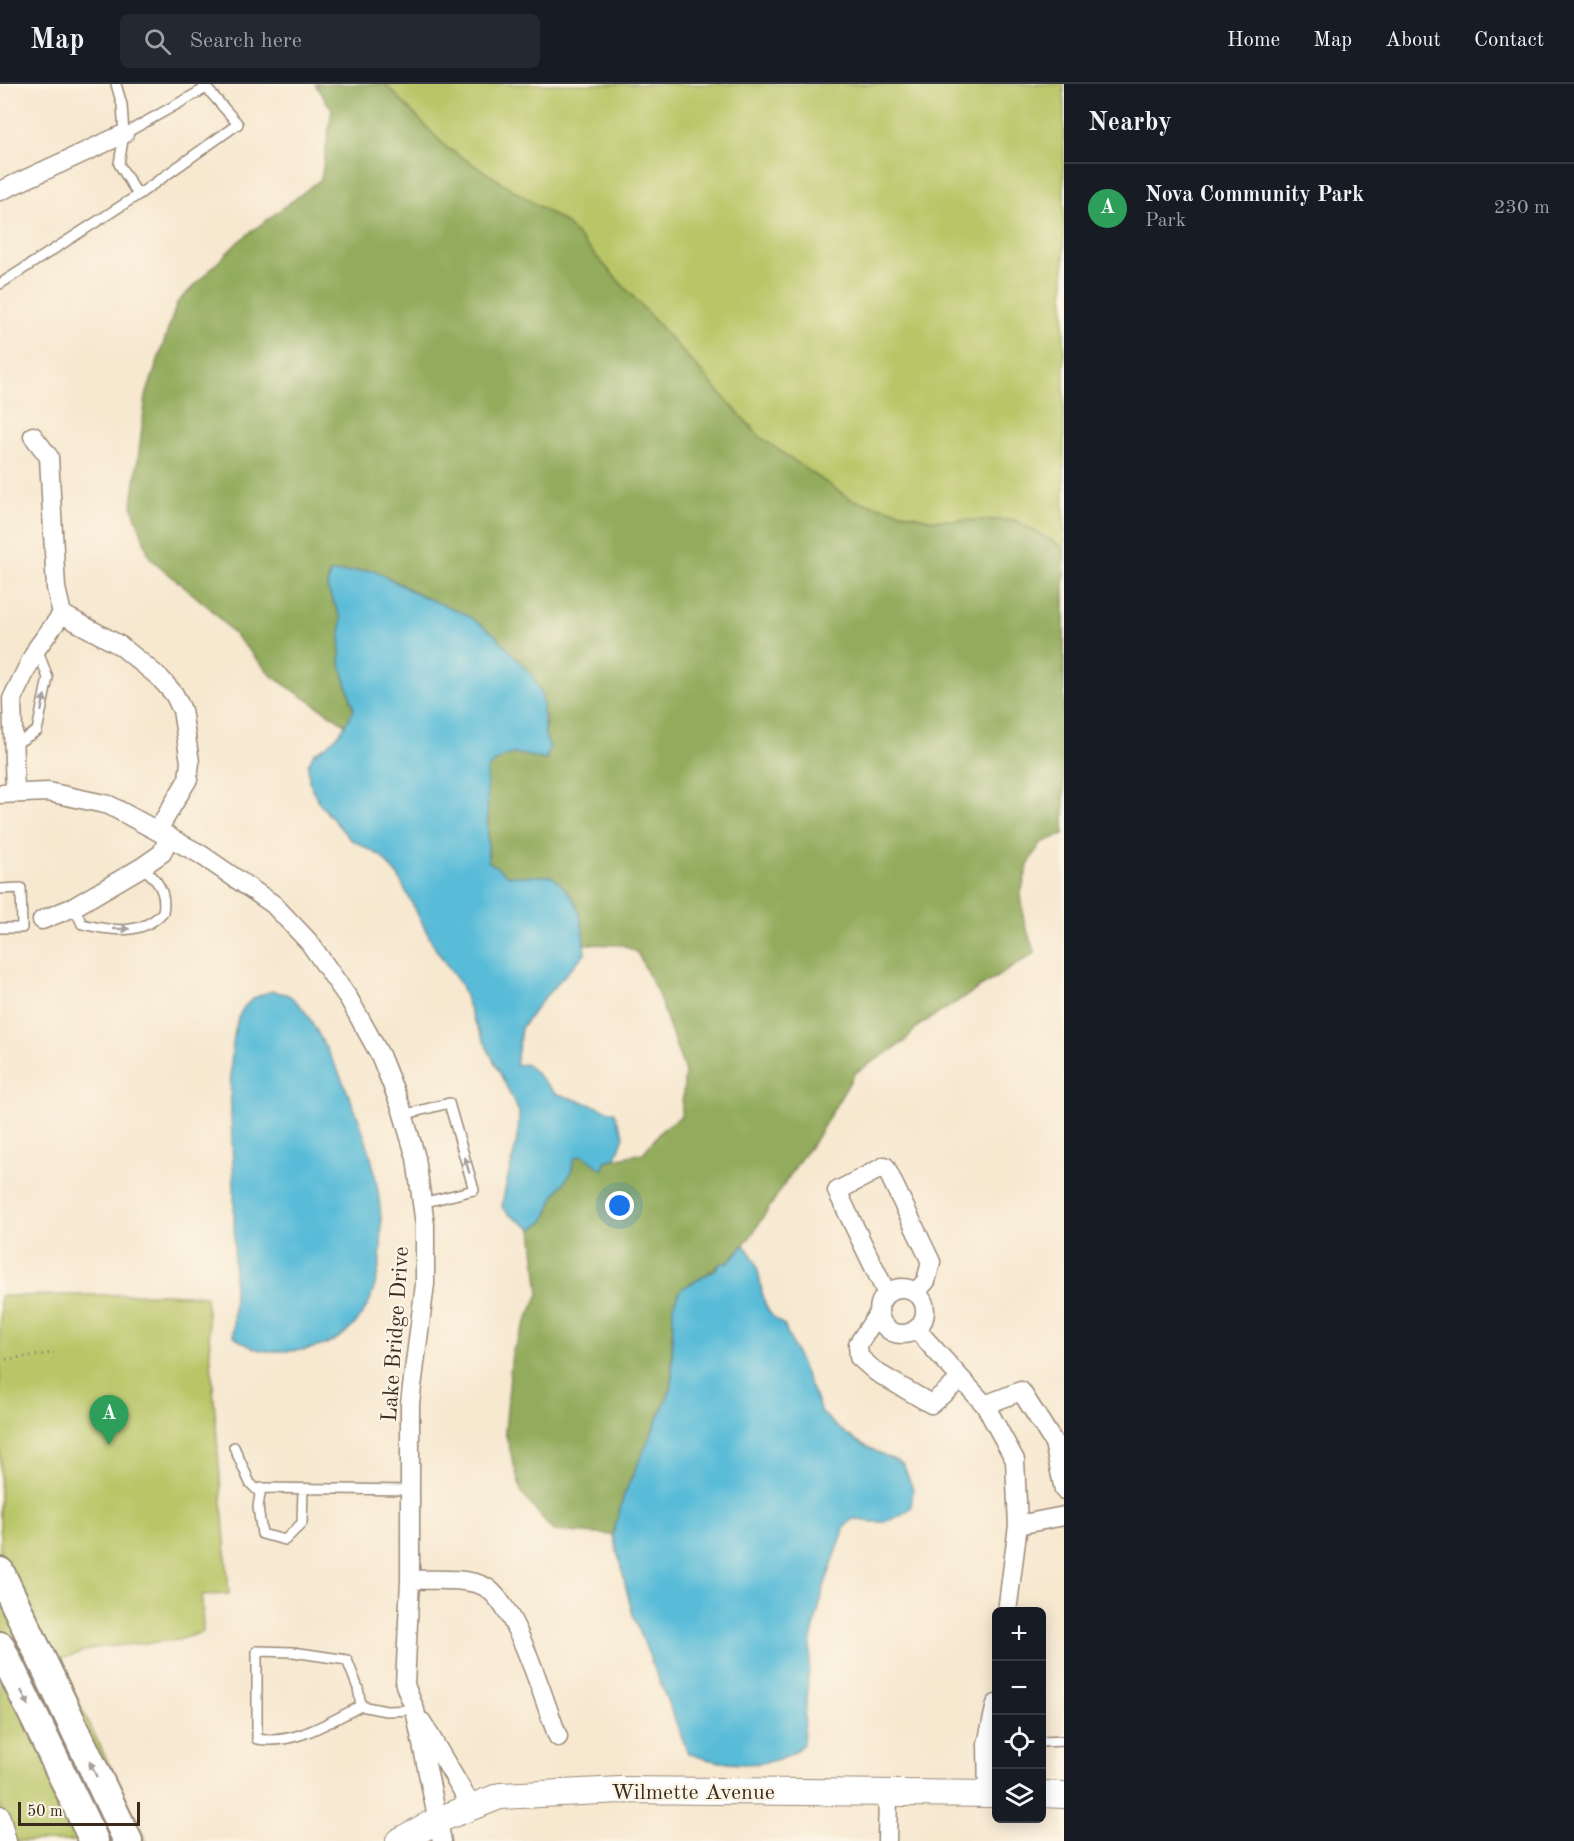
<!DOCTYPE html>
<html lang="en">
<head>
<meta charset="utf-8">
<style>
	:root { --surface:#171b24; --page:#242831; --text:#f1f3f6; --muted:#9ea1a6; --line:#363941; --accent:#0b8043 }
	body { margin:0; font-family:"Old Standard TT",serif; background:var(--page); color:var(--text) }
	.controls { position:absolute; right:18px; bottom:18px; display:grid; overflow:hidden; border-radius:9px; box-shadow:0 3px 15px #0003 }
	.controls button { width:54px; height:54px; display:grid; place-items:center; padding:0; border:0; border-bottom:2px solid var(--line); background:var(--surface); color:var(--text); font:30px sans-serif }
	.scale { position:absolute; left:18px; bottom:15px; width:122px; box-sizing:border-box; padding-left:6px; border:3px solid #3b2a1e; border-top:0; font-size:16px; line-height:21px; white-space:nowrap; color:#3b2a1e; -webkit-text-stroke:4px #fcf5e5; paint-order:stroke }
	.you { position:absolute; left:620px; top:1122px; width:21px; height:21px; margin:-15px; border:4px solid #fff; border-radius:50%; background:#1a73e8; box-shadow:0 0 0 9px #1a73e833 }
	.badge { display:grid; place-items:center; width:39px; height:39px; border-radius:50%; background:var(--accent); color:#fff; font-size:20px; font-weight:700 }
	.pin { position:absolute; translate:-50% -50px; filter:drop-shadow(0 2px 3px #0008) }
	.pin::after { content:''; position:absolute; top:32px; width:21px; height:18px; background:inherit; clip-path:polygon(0 0,100% 0,50% 100%) }
	.list { margin:0; padding:0; list-style:none }
	h2 { display:flex; justify-content:space-between; align-items:center; height:78px; margin:0; padding:0 24px; font-size:26px }
	h2 small { font-size:20px; font-weight:400; color:var(--muted) }
	.list li { display:grid; grid-template-columns:39px 1fr auto; gap:18px; align-items:center; box-sizing:border-box; height:90px; padding:0 24px; border-top:2px solid var(--line) }
	.list b { display:block; font-size:22px; white-space:nowrap }
	.list p { margin:0; font-size:20px; white-space:nowrap; color:var(--muted) }
	.list em { font-size:20px; font-style:normal; color:var(--muted) }
	.icon { flex:none; width:33px; height:33px; fill:none; stroke:currentColor; stroke-width:2; stroke-linecap:round; stroke-linejoin:round }
	.map { position:relative; flex:none; width:1064px; height:1757px; overflow:hidden }
	header { display:flex; align-items:center; gap:36px; box-sizing:border-box; height:84px; padding:0 30px; background:var(--surface); border-bottom:2px solid var(--line) }
	header strong { font-size:28px }
	nav { display:flex; gap:33px; margin-inline-start:auto; font-size:21px }
	.search { width:420px; height:54px; background:var(--page); display:flex; align-items:center; gap:15px; box-sizing:border-box; padding:0 21px; border-radius:9px; color:var(--muted); font-size:22px }
	main { display:flex }
	aside { flex:1; background:var(--surface) }
	.map>svg:first-child { display:block }
	.green { fill:#b9c667; stroke:#7a7842; stroke-width:1.5 }
	.forest { fill:#92ab5c; stroke:#666a3d; stroke-width:1.5 }
	.water { fill:#59bbd8; stroke:#4a727b; stroke-width:1.5 }
	.lines { fill:none; stroke-linecap:round; stroke-linejoin:round }
	.lane-casing { stroke:#998977; stroke-width:12 }
	.street-casing { stroke:#998977; stroke-width:21 }
	.secondary-casing { stroke:#998977; stroke-width:28 }
	.primary-casing { stroke:#998977; stroke-width:32 }
	.path { stroke:#998977; stroke-width:3; stroke-dasharray:1.5 4.5; stroke-linecap:butt }
	.lane { stroke:#fff; stroke-width:9 }
	.street { stroke:#fff; stroke-width:18 }
	.secondary { stroke:#fff; stroke-width:26 }
	.primary { stroke:#fff; stroke-width:28 }
	.oneway { fill:#a79f9a }
	.labels { text-anchor:middle; stroke-width:4.5; stroke-linejoin:round; paint-order:stroke }
	.street-label { font-size:22px; fill:#3b2a1e; stroke:#fcf5e5 }
</style>
</head>
<body>
<header>
<strong>Map</strong>
<div class="search"><svg class="icon" aria-label="search" viewBox="0 0 24 24"><circle cx="10" cy="10" r="6"/><path d="M15 15l6 6"/></svg>Search here</div>
<nav><a>Home</a><a>Map</a><a>About</a><a>Contact</a></nav>
</header>
<main>
<div class="map">
<svg width="1064" height="1757" viewBox="0 0 1064 1757">
	<rect width="100%" height="100%" fill="#fcf5e5"/>
	<filter id="ink" filterUnits="userSpaceOnUse"><feTurbulence type="fractalNoise" baseFrequency=".0167" numOctaves="2"/><feDisplacementMap in="SourceGraphic" scale="12" xChannelSelector="R" yChannelSelector="G"/><feConvolveMatrix kernelMatrix="1 2 1 2 8 2 1 2 1" color-interpolation-filters="sRGB"/></filter>
	<filter id="wash" filterUnits="userSpaceOnUse"><feTurbulence type="fractalNoise" baseFrequency=".008" numOctaves="4" result="noise"/><feDisplacementMap in="SourceGraphic" scale="24" xChannelSelector="R" yChannelSelector="G"/><feGaussianBlur stdDeviation="1.35" result="paint"/><feColorMatrix in="noise" values="0 0 0 0 0 0 0 0 0 0 0 0 0 0 0 0 0 1.4 0 .05"/><feComposite in="paint" operator="in"/></filter>
	<g filter="url(#wash)">
		<rect width="100%" height="100%" fill="#f7e8d0"/>
		<path class="green" d="M385,0H1064V464L1015,436H932L850,415L760,353L567,140L447,64Z
			M161,1210L206,1212L229,1510L202,1511L203,1548L178,1556L94,1564L58,1576L146,1757H0V1212Z"/>
		<path class="forest" d="M315,0H385L447,64L567,140L760,353L850,415L932,436H1015L1064,464V750L1041,759L1028,781L1021,809L1024,838L1035,869L918,942L904,958L855,989L814,1058L801,1074L751,1152L727,1179H721L703,1193L672,1250V1303L624,1411L613,1451L553,1447L522,1410L505,1348L512,1268L539,1210L532,1145L544,1137L556,1109L571,1089L574,1074L583,1071L603,1085L605,1077L643,1069L663,1045L681,1032L685,988L658,910L637,868L623,861L584,860C580,824 580,817 552,792H509L488,777L487,685C509,664 518,669 545,676L550,663L545,652L546,634L512,570L494,550L374,486L329,489L327,504L341,534L340,578L354,625L346,641L273,593L213,527L150,474L132,422L146,312L177,219L239,157L321,95L332,26Z"/>
		<path class="water" d="M374,486L415,509L465,530L494,550L532,591L542,611L545,652L550,663L545,676C518,669 509,664 487,685L488,777L509,792H552C584,821 580,828 585,869L543,915L521,944L516,981L527,980L555,1009L614,1028L624,1052L616,1074L605,1077L603,1086L583,1071L574,1074L571,1089L556,1109L544,1137L532,1145L508,1130L502,1123C506,1090 520,1062 519,1028L473,935L461,901L435,864L398,792L381,772L350,755L319,719L309,697L308,681L314,669C334,660 344,645 354,625L340,578L341,534L327,504L330,489Z
			M273,907C278,909 286,909 290,912C307,924 316,947 326,964C343,995 357,1027 367,1060C389,1128 398,1257 301,1266C272,1268 256,1271 233,1251C234,1202 235,1153 234,1104C233,1062 224,965 240,930C246,917 260,910 273,907Z
			M744,1161C748,1166 752,1171 755,1177C765,1202 756,1225 784,1241L821,1327C841,1352 874,1367 903,1380L913,1405L911,1424C887,1441 880,1440 852,1435L845,1443L824,1503L811,1556L803,1660C777,1688 721,1682 688,1669L633,1531L613,1451L624,1411L672,1303L673,1221L681,1205L715,1186L721,1179H728Z"/>
	</g>
	<g filter="url(#ink)">
		<g class="lines">
			<defs>
				<path id="lane" d="M116,0L122,21L124,50L119,80L138,111
					M124,50L206,4
					M0,200L138,111L238,40L203,0
					M12,662L37,647L48,594L37,564
					M0,805L21,804L22,844H0
					M74,823L82,840C111,847 142,852 163,828C167,808 157,795 142,783
					M403,1031L449,1019L474,1106L422,1119
					M234,1363L250,1399L260,1409
					M303,1406L302,1439L285,1456L262,1450L258,1423L261,1404L410,1406
					M361,1622C327,1639 295,1661 257,1655V1567L293,1568L347,1576L358,1604L361,1622L386,1627L415,1626
					M1042,1658L1064,1657"/>
				<path id="street" d="M0,107L124,50
					M62,530L121,562L160,594L174,610L182,626L190,678L188,695L158,746
					M15,708L12,615L37,564L62,530L56,504L49,373L33,352
					M0,710L48,708L109,721L200,770L273,820L309,858L349,915L380,971L401,1023L416,1074L425,1141V1200L410,1319V1496L405,1601L415,1626L442,1757
					M42,836L74,823L142,783L162,769L169,752
					M879 1227a23 23 0 1 1 46 0a23 23 0 1 1-46 0Z
					M887,1210L837,1107L885,1082L931,1178L926,1197L915,1209
					M878,1230L858,1260L859,1273L876,1288L931,1320L961,1295
					M916,1245L985,1321L1015,1376L1018,1441L1007,1528
					M985,1321L1021,1307L1054,1359L1064,1406
					M1018,1441L1064,1432
					M410,1496C430,1496 471,1493 487,1504C517,1524 544,1617 558,1653
					M422,1638L472,1723
					M988,1710L987,1660L996,1620
					M0,1731L7,1757
					M887,1757L888,1710"/>
				<path id="secondary" d="M1042,1710L1064,1711
					M399,1757L438,1736L500,1712L621,1706L996,1710"/>
				<path id="primary" d="M0,1488L128,1757
					M0,1562L94,1757"/>
			</defs>
			<use href="#lane" class="lane-casing"/>
			<use href="#street" class="street-casing"/>
			<use href="#secondary" class="secondary-casing"/>
			<use href="#primary" class="primary-casing"/>
			<path class="path" d="M0,1276L54,1269"/>
			<use href="#lane" class="lane"/>
			<use href="#street" class="street"/>
			<use href="#secondary" class="secondary"/>
			<use href="#primary" class="primary"/>
		</g>
		<defs><path id="oneway-solid" d="M-6-.8H1V-3.2L6.5 0L1 3.2V.8H-6Z" transform="scale(1.5)"/></defs>
		<g class="oneway">
			<use href="#oneway-solid" transform="translate(43 619) rotate(-78)"/>
			<use href="#oneway-solid" transform="translate(121 845)"/>
			<use href="#oneway-solid" transform="translate(467 1081) rotate(-106)"/>
			<use href="#oneway-solid" transform="translate(25 1614) rotate(64)"/>
			<use href="#oneway-solid" transform="translate(93 1685) rotate(-115)"/>
		</g>
	</g>
	<g class="labels">
		<g class="street-label">
			<text transform="translate(394 1250) rotate(-86)" y="8">Lake Bridge Drive</text>
			<text x="693" y="1715">Wilmette Avenue</text>
		</g>
	</g>
</svg>
<div class="controls">
<button>+</button>
<button>−</button>
<button><svg class="icon" aria-label="locate" viewBox="0 0 24 24"><circle cx="12" cy="12" r="6"/><path d="M12 2v4M12 18v4M2 12h4M18 12h4"/></svg></button>
<button><svg class="icon" aria-label="layers" viewBox="0 0 24 24"><path d="M12 4l9 5-9 5-9-5zM3 14l9 5 9-5"/></svg></button>
</div>
<div class="scale">50 m</div>
<div class="you"></div>
<div class="pin badge" style="left:109px;top:1361px;background:#2e9e5b">A</div>
</div>
<aside>
<h2>Nearby<small></small></h2>
<ul class="list">
<li><span class="badge" style="background:#2e9e5b">A</span><div><b>Nova Community Park</b><p>Park</p></div><em>230 m</em></li>
</ul>
</aside>
</main>
</body>
</html>
